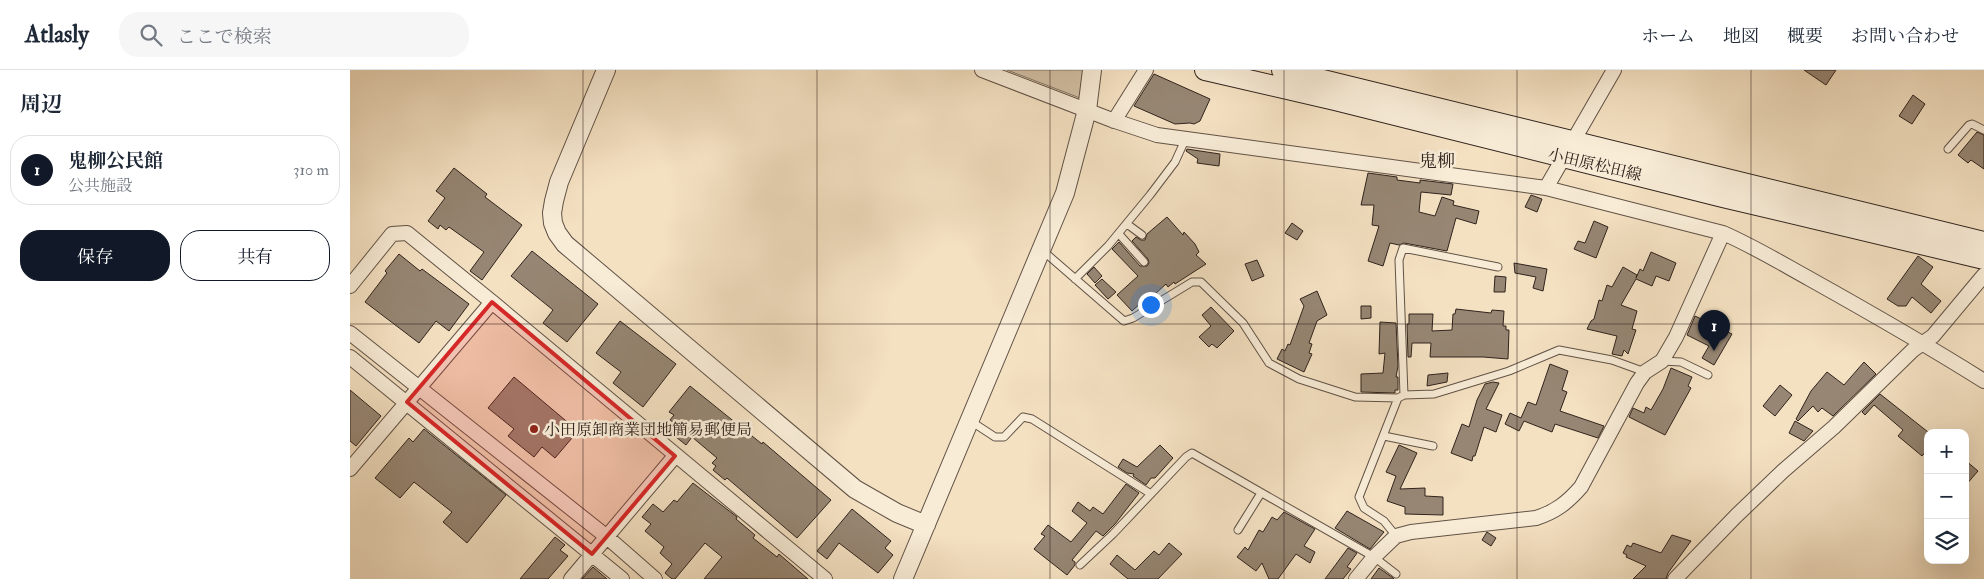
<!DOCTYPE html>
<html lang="ja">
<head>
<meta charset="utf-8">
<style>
	:root { --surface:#fff; --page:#f6f6f7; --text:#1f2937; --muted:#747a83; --line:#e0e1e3; --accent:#111827 }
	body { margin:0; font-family:"IM FELL Double Pica","Noto Serif JP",serif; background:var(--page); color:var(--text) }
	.controls { position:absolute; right:15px; bottom:15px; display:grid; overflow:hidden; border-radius:10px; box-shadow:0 5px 20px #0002 }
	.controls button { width:45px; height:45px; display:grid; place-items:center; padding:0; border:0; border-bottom:1px solid var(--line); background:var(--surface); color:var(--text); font:25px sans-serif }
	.you { position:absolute; left:800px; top:234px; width:18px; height:18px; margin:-12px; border:4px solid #fff; border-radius:50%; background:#1a73e8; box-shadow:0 0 0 8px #1a73e833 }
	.badge { display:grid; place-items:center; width:32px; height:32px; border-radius:50%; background:var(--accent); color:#fff; font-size:16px; font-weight:700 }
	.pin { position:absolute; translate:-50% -41px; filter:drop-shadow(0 1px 2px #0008) }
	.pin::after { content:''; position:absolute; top:26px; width:18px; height:15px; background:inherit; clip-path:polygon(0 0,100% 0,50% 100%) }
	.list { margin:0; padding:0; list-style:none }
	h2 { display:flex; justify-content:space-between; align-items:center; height:65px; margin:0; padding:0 20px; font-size:21px }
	h2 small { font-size:16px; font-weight:400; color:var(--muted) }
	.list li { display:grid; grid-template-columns:32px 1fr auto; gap:15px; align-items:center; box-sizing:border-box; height:70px; margin:0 10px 10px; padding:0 10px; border:1px solid var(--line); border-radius:20px }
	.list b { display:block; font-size:19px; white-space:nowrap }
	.list p { margin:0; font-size:16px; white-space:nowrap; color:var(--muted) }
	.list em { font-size:16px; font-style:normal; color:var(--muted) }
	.actions { display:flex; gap:10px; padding:15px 20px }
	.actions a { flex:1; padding:11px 0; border:1px solid var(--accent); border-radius:20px; text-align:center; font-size:18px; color:var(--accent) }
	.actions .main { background:var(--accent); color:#fff }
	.icon { flex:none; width:28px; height:28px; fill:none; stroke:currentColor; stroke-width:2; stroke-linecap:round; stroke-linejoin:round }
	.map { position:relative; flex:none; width:1634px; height:509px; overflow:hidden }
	header { display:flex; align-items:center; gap:30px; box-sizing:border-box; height:70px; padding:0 25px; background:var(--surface); border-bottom:1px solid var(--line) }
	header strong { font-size:24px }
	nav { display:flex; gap:28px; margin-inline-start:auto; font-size:18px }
	.search { width:350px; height:45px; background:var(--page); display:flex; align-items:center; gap:12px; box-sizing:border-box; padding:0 18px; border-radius:20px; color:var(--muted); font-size:19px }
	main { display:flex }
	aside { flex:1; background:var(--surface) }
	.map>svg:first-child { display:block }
	.green { fill:#d3c1a6; stroke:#827262 }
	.building { fill:#968673; stroke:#30231d }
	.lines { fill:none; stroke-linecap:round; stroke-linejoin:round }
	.service-casing { stroke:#615246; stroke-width:9 }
	.minor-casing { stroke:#615246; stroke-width:16 }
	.tertiary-casing { stroke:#615246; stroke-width:20 }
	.secondary-casing { stroke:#30231d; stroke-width:22 }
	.service { stroke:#f8ecd7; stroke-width:7 }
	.minor { stroke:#f8ecd7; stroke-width:14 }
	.tertiary { stroke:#f8ecd7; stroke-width:18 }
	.secondary { stroke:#f8ecd7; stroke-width:20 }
	.marked { fill:#d62828; fill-opacity:0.2; stroke:#d62828; stroke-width:4; stroke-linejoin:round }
	.grid { fill:none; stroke:#30231d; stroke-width:1; stroke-opacity:0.55 }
	.poi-dot { fill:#8f2418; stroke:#f8ecd7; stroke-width:2 }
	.labels { text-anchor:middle; stroke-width:5; stroke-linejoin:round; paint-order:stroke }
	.street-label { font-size:16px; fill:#30231d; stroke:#f8ecd7 }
	.poi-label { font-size:16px; fill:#30231d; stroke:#f8ecd7; text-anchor:start }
	.neighbourhood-label { font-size:18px; fill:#30231d; stroke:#f8ecd7 }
</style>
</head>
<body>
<header>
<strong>Atlasly</strong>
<div class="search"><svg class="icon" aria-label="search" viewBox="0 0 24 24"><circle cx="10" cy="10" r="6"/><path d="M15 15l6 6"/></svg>ここで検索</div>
<nav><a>ホーム</a><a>地図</a><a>概要</a><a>お問い合わせ</a></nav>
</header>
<main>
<aside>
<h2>周辺<small></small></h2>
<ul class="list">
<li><span class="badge">1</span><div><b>鬼柳公民館</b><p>公共施設</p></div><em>310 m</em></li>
</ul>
<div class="actions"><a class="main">保存</a><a>共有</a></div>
</aside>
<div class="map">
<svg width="1634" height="509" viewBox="0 0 1634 509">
	<rect width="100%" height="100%" fill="#f4e1c2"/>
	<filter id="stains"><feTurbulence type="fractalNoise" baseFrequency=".004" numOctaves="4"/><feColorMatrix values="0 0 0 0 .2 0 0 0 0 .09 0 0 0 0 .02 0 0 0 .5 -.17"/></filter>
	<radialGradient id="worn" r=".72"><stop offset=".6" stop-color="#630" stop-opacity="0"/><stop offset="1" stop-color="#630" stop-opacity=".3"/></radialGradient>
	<path class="green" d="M657,0H735L730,28Z"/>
	<path class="building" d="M1454,0H1486L1476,15Z
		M804,4L860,29L850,51L844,54L840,53L825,54L784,36Z
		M1563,25L1575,34L1562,54L1549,46Z
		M1627,62L1634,65V99L1621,90L1618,93L1608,85Z
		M837,79L870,84L869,96L847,93L848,89L836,81Z
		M104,98L137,124L135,127L172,155L132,210L120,201L134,182L99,157L96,160L90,155L88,159L78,151L95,128L86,121Z
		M1018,103L1047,107V110L1070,113V110L1103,114L1101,125L1071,122L1069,142L1085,146L1092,127L1104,131L1103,135L1129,141L1126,154L1106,148L1097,181L1054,173L1049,175L1040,173L1033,196L1018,191L1029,156L1022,155L1024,135H1011Z
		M1181,125L1192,129L1187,142L1175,137Z
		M817,147L833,165L834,162L845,174L849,182L846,185L856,194L825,214L824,212L818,217L816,214L805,224L803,222L782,241L767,225L788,206L762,179L769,172L790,196H797L799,193L798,189L782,171L786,167L791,170H795L797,164Z
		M1244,151L1258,157L1246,188L1224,179L1228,171L1235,173Z
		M942,153L953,161L947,170L935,163Z
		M182,181L248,234L217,272L193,253L203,240L161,206Z
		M1301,182L1326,193L1319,211L1306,206L1302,216L1286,209L1271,235L1287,241L1282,259L1286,260L1278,284L1274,280L1272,286L1262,284L1267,266L1237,259L1241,251L1244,249L1249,230L1252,231L1257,215L1262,217L1273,197L1287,205L1286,208L1290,199L1293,201Z
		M49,184L70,201L72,199L119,234L99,261L86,251L69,273L15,232L37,203L35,201Z
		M1568,186L1583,197L1571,214L1591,231L1581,243L1562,227L1556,236H1548L1537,229Z
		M907,190L914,206L902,211L895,194Z
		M1164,193L1197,199L1193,221L1183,218L1186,207L1165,203Z
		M744,197L752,206L745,213L737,204Z
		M1145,206L1156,207L1155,222H1144Z
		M752,209L766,222L758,229L745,215Z
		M967,221L977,245L967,251L959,273L962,274L959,283L962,284L954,302L927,289L932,279L935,281L938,274L940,275L954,236L950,229Z
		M1011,236H1021V248L1011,249Z
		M861,237L884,261L867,278L862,274L859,277L849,267L861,256L852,245Z
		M1106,239L1141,243L1142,240L1154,241L1153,256H1156V260H1159L1158,289L1133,287H1080L1081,273H1062L1061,287H1058L1057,254H1059V244H1083L1082,261L1102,260L1103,244H1105Z
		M1345,246L1382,264L1364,295L1352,288L1359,276L1337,265Z
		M270,251L326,294L293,337L263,313L271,302L246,283Z
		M1030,252L1046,253L1048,296L1046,307H1048V320H1045V323L1011,322V304L1033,303L1035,283L1029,284Z
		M1514,292L1526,304L1483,346L1472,338L1468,342L1463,336L1448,351L1446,349L1461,321L1477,302L1494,315Z
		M1200,294L1218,301L1212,320L1217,322L1210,341L1254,356L1248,368L1205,354L1202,362L1174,351L1169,361L1155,354L1160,343L1171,348L1178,332L1186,335Z
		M1321,298L1342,307L1338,316L1341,318L1315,365L1279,347L1283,338L1294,343L1296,337L1301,340L1313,319Z
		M1098,303L1097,312L1077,316L1078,305Z
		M164,307L228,361L205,388L192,377L184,387L158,366L164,359L138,338Z
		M1143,312L1149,313L1136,339L1152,345L1146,362L1134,357L1125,386H1123L1122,391L1101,383L1112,354L1119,357L1127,330L1135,314Z
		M1430,315L1442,325L1425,346L1413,336Z
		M340,316L412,374L413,372L481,430L447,468L377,408L375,410L363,400L366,396L362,393L367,388L342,367L336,375L321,363L327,355L320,350L324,345L319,342Z
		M0,320L31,346L6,376L0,371Z
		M1530,324L1578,362V379L1572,386L1548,366L1553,360L1524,335L1515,345L1512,342Z
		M1445,351L1463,361L1454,371L1439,363Z
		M74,359L156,425L117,473L93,452L102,442L64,412L50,428L25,408L59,368L63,372Z
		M810,375L823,388L805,408H801L796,415L783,406L784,404L777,403L768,397L773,389L787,397Z
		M1049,375L1067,383L1050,419L1075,418V426L1093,427V445L1055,444V437L1037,431L1046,406L1036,402Z
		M1615,390L1628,401L1615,416Z
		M343,413L387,447L386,449L405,465L403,468L427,487L429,484L458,509H354L372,487L355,473L325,509H322L315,503L322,494L310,483L314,477L295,461L301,454L292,447L303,434L313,442L324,430L327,432Z
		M776,414L789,423L765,454L753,466L746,461L722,490L725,492V495L717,505L684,479L695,466L691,464L698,455L721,472L737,453L722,441L728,432L740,441L743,437L753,444Z
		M502,439L541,471L535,478L543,485L528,503L489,473L477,489L467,481Z
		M997,441L1034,462L1020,479L985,458Z
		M934,442L965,459L954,476L965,482L960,493L946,484L928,509H919L912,493L906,501L887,487L895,477L898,480L909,460L913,462L922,447L927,450Z
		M1137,462L1146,468L1141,476L1132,470Z
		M1322,465L1341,471L1318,503L1316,509H1283L1296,496L1276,487L1277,485L1273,483L1277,475L1281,477L1283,473L1311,483Z
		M205,467L215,475L210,480L218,486L198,509H170Z
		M819,473L832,484L808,509H778L760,494L767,485L785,500L804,481L809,485Z
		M998,478L1007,483L997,497L1001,499L993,509H975Z
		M243,497L257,509H232Z
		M1029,498L1043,508L1044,509H1021Z"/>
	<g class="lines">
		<defs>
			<path id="service" d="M1598,79L1619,55L1622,54L1634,60
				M777,154L792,165
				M769,164L794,192
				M692,180L774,251L783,248L842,212H851L893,253L919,293L949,309L1005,327L1048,328L1054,325L1084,324L1159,301L1209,280L1262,290L1295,302
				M725,209L758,176L800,125L825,92L835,70
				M1312,291L1331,292L1358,305
				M1054,325L1049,190L1053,178L1148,197
				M619,350L645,367H654L673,347L682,349L801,424
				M1034,366L1083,376
				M888,460L911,423
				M1046,466L1034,451L1014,438L1009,427L1048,328
				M730,495L763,464L836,387L842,383L1024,487L1046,504"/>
			<path id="minor" d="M632,0L762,50L807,65L1196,118L1373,163C1403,176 1431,193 1460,209C1519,242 1577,275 1634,311
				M764,51L796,0
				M1196,118L1264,0
				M0,216L42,164L57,163L142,232
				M0,263L257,467L305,509
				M0,287L272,509
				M0,399L142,232L475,509
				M221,509L325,386
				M1006,509L1024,487L1046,466L1061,462L1186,448C1205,442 1217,433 1231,417L1287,313L1295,302L1312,291L1326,267L1373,163
				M1325,509L1386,446L1433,401L1484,357L1563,280L1583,266L1634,205"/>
			<path id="tertiary" d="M256,0L209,112L204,131L202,143L203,153L207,163L215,174L505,419L547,443L576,455
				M553,509L715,123L737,40L742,0"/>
			<path id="secondary" d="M855,0L985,30L1373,127L1634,189
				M932,0L1634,172"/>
		</defs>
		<use href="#service" class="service-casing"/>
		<use href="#minor" class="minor-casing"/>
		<use href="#tertiary" class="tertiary-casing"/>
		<use href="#secondary" class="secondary-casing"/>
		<use href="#service" class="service"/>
		<use href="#minor" class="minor"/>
		<use href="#tertiary" class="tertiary"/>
		<use href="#secondary" class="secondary"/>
	</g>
	<path class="marked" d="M142,232L325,386L242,484L57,332Z"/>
	<path class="grid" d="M233,0V509M467,0V509M700,0V509M934,0V509M1167,0V509M1401,0V509M0,254H1634"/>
	<circle class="poi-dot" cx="184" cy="359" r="5"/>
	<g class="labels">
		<g class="street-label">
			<text transform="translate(1245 94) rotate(13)" y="6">小田原松田線</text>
		</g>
		<g class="poi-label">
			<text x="194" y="365">小田原卸商業団地簡易郵便局</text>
		</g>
		<g class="neighbourhood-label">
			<text x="1087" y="97">鬼柳</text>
		</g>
	</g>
	<rect width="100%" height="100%" filter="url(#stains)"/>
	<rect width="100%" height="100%" fill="url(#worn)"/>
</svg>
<div class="controls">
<button>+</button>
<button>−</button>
<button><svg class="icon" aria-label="layers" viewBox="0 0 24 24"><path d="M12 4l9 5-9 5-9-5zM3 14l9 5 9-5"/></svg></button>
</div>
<div class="you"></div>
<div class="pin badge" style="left:1364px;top:281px">1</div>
</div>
</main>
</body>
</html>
